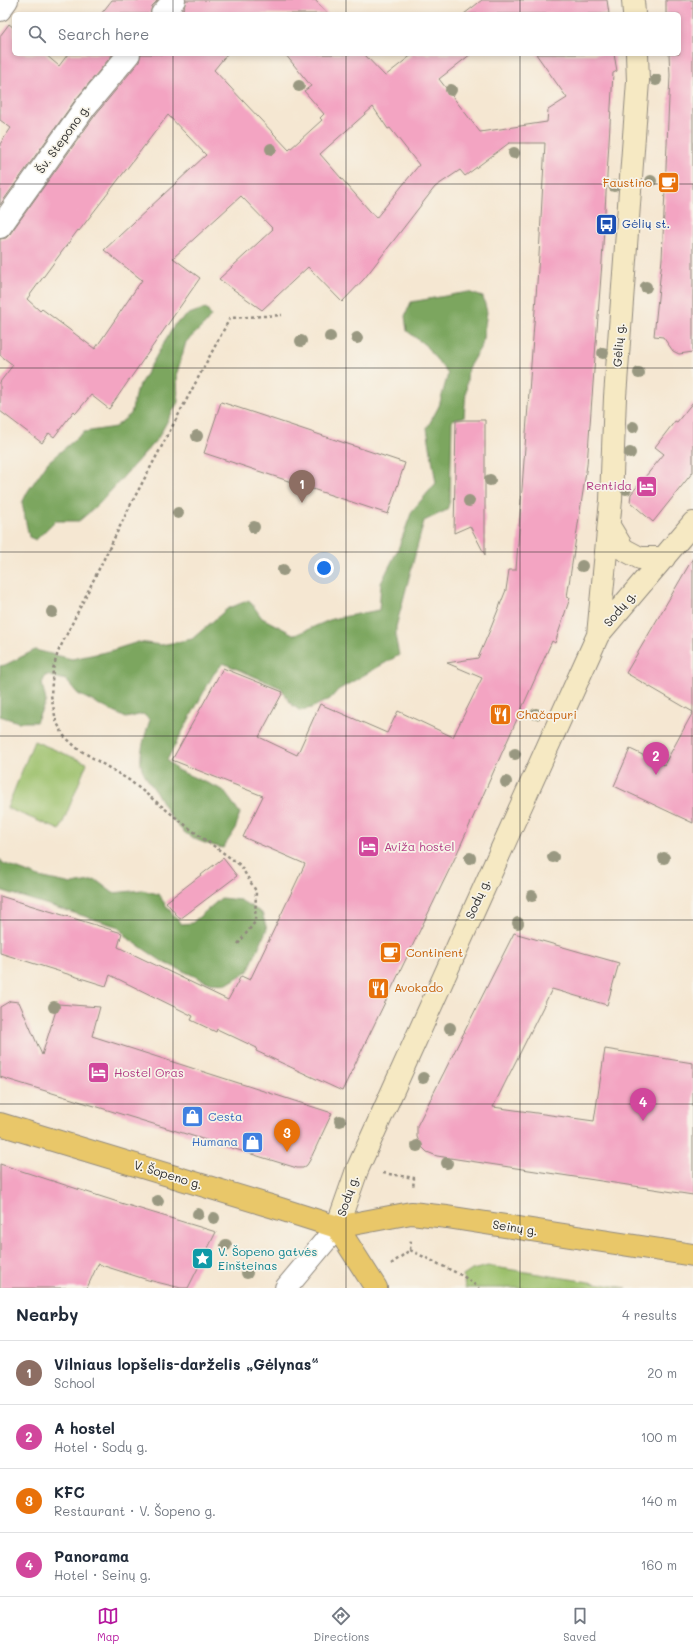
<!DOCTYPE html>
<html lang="en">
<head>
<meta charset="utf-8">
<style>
	:root { --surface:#fff; --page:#f6f6f7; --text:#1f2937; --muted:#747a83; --line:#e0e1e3; --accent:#b5179e }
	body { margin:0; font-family:Mali,sans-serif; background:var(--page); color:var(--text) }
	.you { position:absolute; left:324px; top:568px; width:14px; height:14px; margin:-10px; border:3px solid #fff; border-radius:50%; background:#1a73e8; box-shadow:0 0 0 6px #1a73e833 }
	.badge { display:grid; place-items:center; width:26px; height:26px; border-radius:50%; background:var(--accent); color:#fff; font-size:13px; font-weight:700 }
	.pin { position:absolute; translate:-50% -33px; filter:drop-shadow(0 1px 2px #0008) }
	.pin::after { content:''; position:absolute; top:21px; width:14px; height:12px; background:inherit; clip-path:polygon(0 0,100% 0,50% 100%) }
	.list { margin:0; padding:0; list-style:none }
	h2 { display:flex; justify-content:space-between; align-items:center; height:52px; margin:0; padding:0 16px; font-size:17px }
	h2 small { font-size:13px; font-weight:400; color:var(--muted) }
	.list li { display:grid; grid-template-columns:26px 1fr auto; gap:12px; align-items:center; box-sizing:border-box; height:64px; padding:0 16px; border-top:1px solid var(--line) }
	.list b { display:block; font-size:15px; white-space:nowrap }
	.list p { margin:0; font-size:13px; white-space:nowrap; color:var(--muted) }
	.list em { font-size:13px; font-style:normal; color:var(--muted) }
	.icon { flex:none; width:22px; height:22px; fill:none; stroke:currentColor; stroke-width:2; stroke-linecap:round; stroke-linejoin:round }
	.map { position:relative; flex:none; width:693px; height:1288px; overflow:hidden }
	.search { position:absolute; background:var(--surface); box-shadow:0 2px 6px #0003; left:12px; right:12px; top:12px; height:44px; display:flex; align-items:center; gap:10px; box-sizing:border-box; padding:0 14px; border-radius:6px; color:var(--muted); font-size:15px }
	.sheet { height:308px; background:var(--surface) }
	nav { display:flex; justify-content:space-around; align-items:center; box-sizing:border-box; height:56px; border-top:1px solid var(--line); background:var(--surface); font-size:11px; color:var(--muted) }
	nav a { display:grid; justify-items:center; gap:2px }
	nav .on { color:var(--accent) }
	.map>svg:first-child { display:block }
	.green { fill:#9bc06a; stroke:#63764a }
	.forest { fill:#7ca65e; stroke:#546844 }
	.building { fill:#f3a4c2; fill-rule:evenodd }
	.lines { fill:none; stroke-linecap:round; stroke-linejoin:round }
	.street-casing { stroke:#90897e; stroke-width:24 }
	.secondary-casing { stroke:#90897e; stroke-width:24 }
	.primary-casing { stroke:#90897e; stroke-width:24 }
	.path { stroke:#90897e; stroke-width:2.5; stroke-dasharray:3 3; stroke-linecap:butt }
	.street { stroke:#fff; stroke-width:22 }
	.secondary { stroke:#f6e9c3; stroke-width:22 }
	.primary { stroke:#e9c769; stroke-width:22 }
	.tree { fill:#999881 }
	.grid { fill:none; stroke:#2b2b2b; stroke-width:1; stroke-opacity:0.55 }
	.labels { text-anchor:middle; stroke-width:3.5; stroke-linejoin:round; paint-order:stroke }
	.street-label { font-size:12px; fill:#2b2b2b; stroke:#f7f3e8 }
	.food-label { font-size:12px; fill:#c56008; stroke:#f7f3e8; text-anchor:start }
	.transit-label { font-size:12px; fill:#164399; stroke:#f7f3e8; text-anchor:start }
	.hotel-label { font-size:12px; fill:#b23c85; stroke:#f7f3e8; text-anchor:start }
	.shop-label { font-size:12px; fill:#366cbe; stroke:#f7f3e8; text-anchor:start }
	.culture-label { font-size:12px; fill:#0d838f; stroke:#f7f3e8; text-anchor:start }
</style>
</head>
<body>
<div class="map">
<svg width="693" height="1288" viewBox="0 0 693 1288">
	<rect width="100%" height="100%" fill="#f7f3e8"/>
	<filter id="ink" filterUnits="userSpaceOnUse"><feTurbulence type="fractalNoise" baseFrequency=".025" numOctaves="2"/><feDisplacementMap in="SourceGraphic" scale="8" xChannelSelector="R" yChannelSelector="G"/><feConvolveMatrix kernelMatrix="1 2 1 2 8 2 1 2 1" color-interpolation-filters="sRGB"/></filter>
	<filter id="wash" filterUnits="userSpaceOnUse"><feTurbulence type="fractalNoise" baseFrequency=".012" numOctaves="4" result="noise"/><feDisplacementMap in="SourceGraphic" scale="16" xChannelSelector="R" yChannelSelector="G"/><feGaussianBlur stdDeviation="0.9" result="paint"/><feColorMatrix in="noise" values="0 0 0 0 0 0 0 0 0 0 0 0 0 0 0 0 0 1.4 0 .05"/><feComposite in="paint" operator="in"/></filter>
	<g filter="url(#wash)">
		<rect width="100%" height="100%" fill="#f5e7d2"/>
		<path class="green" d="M34,741L87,763L60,830L7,808Z
			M488,1266L627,1288H465L463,1276L472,1270Z"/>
		<path class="forest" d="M468,292L483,297L487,312L482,345L468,368L464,417L452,420L450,500L447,510L424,521L396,627V640L399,655L338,690L330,699L311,708L300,711L291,704L281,688L223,663L213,675L167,760L177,770L223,790L240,813L235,830L223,848C182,839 176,827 156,792C152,786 142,772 141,765C139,753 146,732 150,720L143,714L126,718L78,694L66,680L46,675L42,683L46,701L36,722H18L0,716V666L5,665L35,650L72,659L110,651L138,642L161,645L192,639L227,609L249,600L262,618L295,635L332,619L379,610L381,583L398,549L412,511L436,483L427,428L439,406L448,374L425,345L407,331L405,316L411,302Z
			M206,308L211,316L205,324L186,342L177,373L178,402L158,438L99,504L79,521H55L36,540L29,537L22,503L28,491L48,462L84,432L115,427L131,414L136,391L175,324L189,314Z
			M0,859L3,863L39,877L72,884L96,880L113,893L142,890L158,894L168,908L181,924L192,923L221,898L240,900L262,913L267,929L248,971L227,984L210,983L163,962L129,939L119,927L0,890Z"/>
		<g id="blocks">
			<path class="building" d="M112,0H158L152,6L150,14H101Z
				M186,0H315L328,14H178L184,8Z
				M482,0H607L609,14H464Z
				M666,0H693V352L679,354L673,351L663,337L654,336L662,259L670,75L669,54H679V14H666Z
				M9,24L14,28V54H45L59,66L68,54H113L76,99L0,205V144L11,128L0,120V36Z
				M141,54H227L214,70L289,150L322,120L320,118L324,114L304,91L311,86L285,54H364L385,76L413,54H471L439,79L480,132L547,122L548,110L567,98L536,54H614L617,71L613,73L602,262L587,465L567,597L570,598L555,643L552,641L454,860L342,1091L256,1051L257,1048L217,1029L216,1032L191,1020L193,1016L110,975L106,986L0,953V896L122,933L118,947L228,1000L241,976L250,980L305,864L243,837L263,796L172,760L223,668L283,692L259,737L297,755L320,704L387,733L398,711L453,737L482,678L447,663L478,658L490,630L506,590L509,570H516L539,255L545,143H509L465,176L460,170L435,187L364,279L342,302L308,267L262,310L219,279L273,229L241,196L173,258L200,278L109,409L91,395L76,413L74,411L54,437L49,433L42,443L0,411V382L13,365L0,355V239L6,238L10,234L96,114L139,62ZM373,107L388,129L390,128L419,165L376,218L320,154ZM168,115L206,155L104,250L142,280L95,349L42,309L40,311L27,299L78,230L79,231Z
				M221,402L405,463L388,514L204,453Z
				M693,402V472L653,522L630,502L631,494L664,454L655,447L675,421L677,422Z
				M456,420H485V555L470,526L454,533Z
				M693,558V712L626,673Z
				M693,712V823L614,786L630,749L664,765Z
				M223,858L237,876L180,919L166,902Z
				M514,933L619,963L607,1005L552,989L493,1107L594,1121L605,1049L693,1063V1195L437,1156L427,1152L421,1146L417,1137V1126Z
				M10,1001L19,1002L42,1055L58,1004L100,1007L92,1036L332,1113L310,1160L307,1165L303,1168H297L0,1077V1007Z
				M0,1164L124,1204L216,1232L188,1288H181L148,1280L98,1264L87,1288H0Z"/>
		</g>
	</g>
	<g filter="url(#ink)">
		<use href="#blocks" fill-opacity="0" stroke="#90897e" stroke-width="1"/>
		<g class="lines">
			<defs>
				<path id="street" d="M0,10L7,0
					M162,14L174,0
					M0,227L86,106L129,54
					M286,1288L337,1227"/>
				<path id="secondary" d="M633,0L634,14
					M609,526L623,549L640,558H664
					M598,635L611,500L615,397L638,81L637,54
					M337,1227L357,1170L598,635L693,523"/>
				<path id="primary" d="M0,1124L274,1207L337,1227L411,1213L447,1217L693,1255
					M337,1227L376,1288"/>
			</defs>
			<use href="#street" class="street-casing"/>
			<use href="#secondary" class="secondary-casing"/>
			<use href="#primary" class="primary-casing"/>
			<path class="path" d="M238,944L255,922L256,891L240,865L189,828L129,780L78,749L64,736L56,721L51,695L53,669L58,652L131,504L230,318L282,315
				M383,1173L414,1178L413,1188
				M410,1250L463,1276L479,1288
				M391,1264L410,1250L411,1239"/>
			<use href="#street" class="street"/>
			<use href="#secondary" class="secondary"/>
			<use href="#primary" class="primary"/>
		</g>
		<g class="tree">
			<circle cx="656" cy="80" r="6"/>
			<circle cx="299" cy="86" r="6"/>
			<circle cx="451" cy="90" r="6"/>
			<circle cx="271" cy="149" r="6"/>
			<circle cx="514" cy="153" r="6"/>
			<circle cx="651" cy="181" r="6"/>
			<circle cx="614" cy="186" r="6"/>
			<circle cx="646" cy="287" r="6"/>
			<circle cx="330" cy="337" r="6"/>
			<circle cx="357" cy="338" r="6"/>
			<circle cx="301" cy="341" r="6"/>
			<circle cx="603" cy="353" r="6"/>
			<circle cx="639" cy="373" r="6"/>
			<circle cx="633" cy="427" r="6"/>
			<circle cx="197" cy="436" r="6"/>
			<circle cx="630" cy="453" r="6"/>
			<circle cx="490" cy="480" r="6"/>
			<circle cx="626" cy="489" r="6"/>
			<circle cx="469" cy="501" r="6"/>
			<circle cx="178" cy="513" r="6"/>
			<circle cx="254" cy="527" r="6"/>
			<circle cx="582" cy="566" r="6"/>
			<circle cx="283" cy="570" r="6"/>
			<circle cx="52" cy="612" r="6"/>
			<circle cx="536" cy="714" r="6"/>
			<circle cx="515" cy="754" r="6"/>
			<circle cx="506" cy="782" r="6"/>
			<circle cx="553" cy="857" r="6"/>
			<circle cx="470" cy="858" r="6"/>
			<circle cx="664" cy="858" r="6"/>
			<circle cx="532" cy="896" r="6"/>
			<circle cx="518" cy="923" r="6"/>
			<circle cx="54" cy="1007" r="6"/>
			<circle cx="450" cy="1028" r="6"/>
			<circle cx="423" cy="1078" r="6"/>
			<circle cx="340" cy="1121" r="6"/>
			<circle cx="417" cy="1146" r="6"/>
			<circle cx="447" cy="1163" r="6"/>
			<circle cx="158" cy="1201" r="6"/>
			<circle cx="198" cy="1214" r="6"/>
			<circle cx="214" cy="1218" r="6"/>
			<circle cx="226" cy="1245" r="6"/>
			<circle cx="247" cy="1273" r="6"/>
		</g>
	</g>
	<path class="grid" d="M173,0V14M346,0V14M520,0V14M173,54V1288M346,54V1288M520,54V1288M0,184H693M0,368H693M0,552H693M0,736H693M0,920H693M0,1104H693"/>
	<defs>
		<symbol id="cafe-square" viewBox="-11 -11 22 22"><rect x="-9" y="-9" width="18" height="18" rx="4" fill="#e8710a" stroke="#f7f3e8"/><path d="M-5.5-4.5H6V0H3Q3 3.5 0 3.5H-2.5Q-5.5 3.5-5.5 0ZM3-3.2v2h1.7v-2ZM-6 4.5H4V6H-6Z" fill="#fff"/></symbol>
		<symbol id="bus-square" viewBox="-11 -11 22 22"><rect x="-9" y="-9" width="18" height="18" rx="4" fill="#1a4fb4" stroke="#f7f3e8"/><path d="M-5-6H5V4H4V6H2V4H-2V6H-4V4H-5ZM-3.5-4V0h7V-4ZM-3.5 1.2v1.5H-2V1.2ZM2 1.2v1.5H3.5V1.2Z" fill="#fff"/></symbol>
		<symbol id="hotel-square" viewBox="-11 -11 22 22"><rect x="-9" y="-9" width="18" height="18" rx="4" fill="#d1479c" stroke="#f7f3e8"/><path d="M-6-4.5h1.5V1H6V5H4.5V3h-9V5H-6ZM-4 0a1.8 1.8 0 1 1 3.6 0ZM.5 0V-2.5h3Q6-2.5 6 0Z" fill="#fff"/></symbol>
		<symbol id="restaurant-square" viewBox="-11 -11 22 22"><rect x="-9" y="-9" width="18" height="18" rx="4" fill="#e8710a" stroke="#f7f3e8"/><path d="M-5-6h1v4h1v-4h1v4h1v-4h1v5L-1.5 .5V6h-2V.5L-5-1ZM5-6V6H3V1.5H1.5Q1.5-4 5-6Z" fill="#fff"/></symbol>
		<symbol id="shop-square" viewBox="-11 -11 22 22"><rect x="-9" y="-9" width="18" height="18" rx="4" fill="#3f7fe0" stroke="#f7f3e8"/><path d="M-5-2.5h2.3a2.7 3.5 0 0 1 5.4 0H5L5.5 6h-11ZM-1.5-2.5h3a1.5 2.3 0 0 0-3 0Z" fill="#fff"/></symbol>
		<symbol id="sight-square" viewBox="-11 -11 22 22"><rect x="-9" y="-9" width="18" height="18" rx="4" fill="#0f9aa8" stroke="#f7f3e8"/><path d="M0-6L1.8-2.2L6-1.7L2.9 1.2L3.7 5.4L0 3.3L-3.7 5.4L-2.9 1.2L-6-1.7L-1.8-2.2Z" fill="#fff"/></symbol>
	</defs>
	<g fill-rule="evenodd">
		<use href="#cafe-square" x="656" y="170" width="25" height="25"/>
		<use href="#bus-square" x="594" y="212" width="25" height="25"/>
		<use href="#hotel-square" x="634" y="474" width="25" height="25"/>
		<use href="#restaurant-square" x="488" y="702" width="25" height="25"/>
		<use href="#hotel-square" x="356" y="834" width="25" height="25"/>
		<use href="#cafe-square" x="378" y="940" width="25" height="25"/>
		<use href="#restaurant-square" x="366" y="976" width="25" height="25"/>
		<use href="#hotel-square" x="86" y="1060" width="25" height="25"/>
		<use href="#shop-square" x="180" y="1104" width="25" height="25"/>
		<use href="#shop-square" x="240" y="1130" width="25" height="25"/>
		<use href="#sight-square" x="190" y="1246" width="25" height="25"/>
	</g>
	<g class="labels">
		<g class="street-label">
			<text transform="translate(63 139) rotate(-54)" y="4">Šv. Stepono g.</text>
			<text transform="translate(619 345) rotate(-86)" y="4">Gėlių g.</text>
			<text transform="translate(620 609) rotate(-50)" y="4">Sodų g.</text>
			<text transform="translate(478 899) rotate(-66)" y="4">Sodų g.</text>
			<text transform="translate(168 1175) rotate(17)" y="4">V. Šopeno g.</text>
			<text transform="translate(348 1196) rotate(-71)" y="4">Sodų g.</text>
			<text transform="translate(515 1228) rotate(9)" y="4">Seinų g.</text>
		</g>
		<g class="food-label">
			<text x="652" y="187" text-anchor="end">Faustino</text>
			<text x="516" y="719">Chačapuri</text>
			<text x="406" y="957">Continent</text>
			<text x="394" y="992">Avokado</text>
		</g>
		<g class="transit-label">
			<text x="622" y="228">Gėlių st.</text>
		</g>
		<g class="hotel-label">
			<text x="632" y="490" text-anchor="end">Rentida</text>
			<text x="384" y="851">Aviža hostel</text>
			<text x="114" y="1077">Hostel Oras</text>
		</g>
		<g class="shop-label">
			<text x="208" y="1121">Cesta</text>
			<text x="238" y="1146" text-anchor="end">Humana</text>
		</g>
		<g class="culture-label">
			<text x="218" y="1256">V. Šopeno gatvės<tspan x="218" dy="14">Einšteinas</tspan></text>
		</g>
	</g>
</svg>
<div class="you"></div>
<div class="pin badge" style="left:302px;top:503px;background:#8d6e63">1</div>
<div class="pin badge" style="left:656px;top:775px;background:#d1479c">2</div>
<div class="pin badge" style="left:287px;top:1152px;background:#e8710a">3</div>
<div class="pin badge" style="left:643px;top:1121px;background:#d1479c">4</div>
<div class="search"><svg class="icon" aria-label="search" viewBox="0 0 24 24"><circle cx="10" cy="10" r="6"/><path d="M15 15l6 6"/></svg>Search here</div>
</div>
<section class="sheet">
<h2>Nearby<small>4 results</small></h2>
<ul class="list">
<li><span class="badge" style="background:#8d6e63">1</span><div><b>Vilniaus lopšelis-darželis „Gėlynas“</b><p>School</p></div><em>20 m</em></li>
<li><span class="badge" style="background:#d1479c">2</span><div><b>A hostel</b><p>Hotel · Sodų g.</p></div><em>100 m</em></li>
<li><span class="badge" style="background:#e8710a">3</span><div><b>KFC</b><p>Restaurant · V. Šopeno g.</p></div><em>140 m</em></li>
<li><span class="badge" style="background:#d1479c">4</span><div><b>Panorama</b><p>Hotel · Seinų g.</p></div><em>160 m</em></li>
</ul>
</section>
<nav>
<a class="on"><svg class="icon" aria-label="map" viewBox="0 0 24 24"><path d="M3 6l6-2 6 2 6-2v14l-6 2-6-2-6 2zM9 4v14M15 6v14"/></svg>Map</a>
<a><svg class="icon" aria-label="directions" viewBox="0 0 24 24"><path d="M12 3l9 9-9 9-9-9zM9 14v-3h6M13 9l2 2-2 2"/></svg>Directions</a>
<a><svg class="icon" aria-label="saved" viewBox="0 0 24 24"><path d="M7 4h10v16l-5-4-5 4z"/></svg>Saved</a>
</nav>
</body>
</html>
